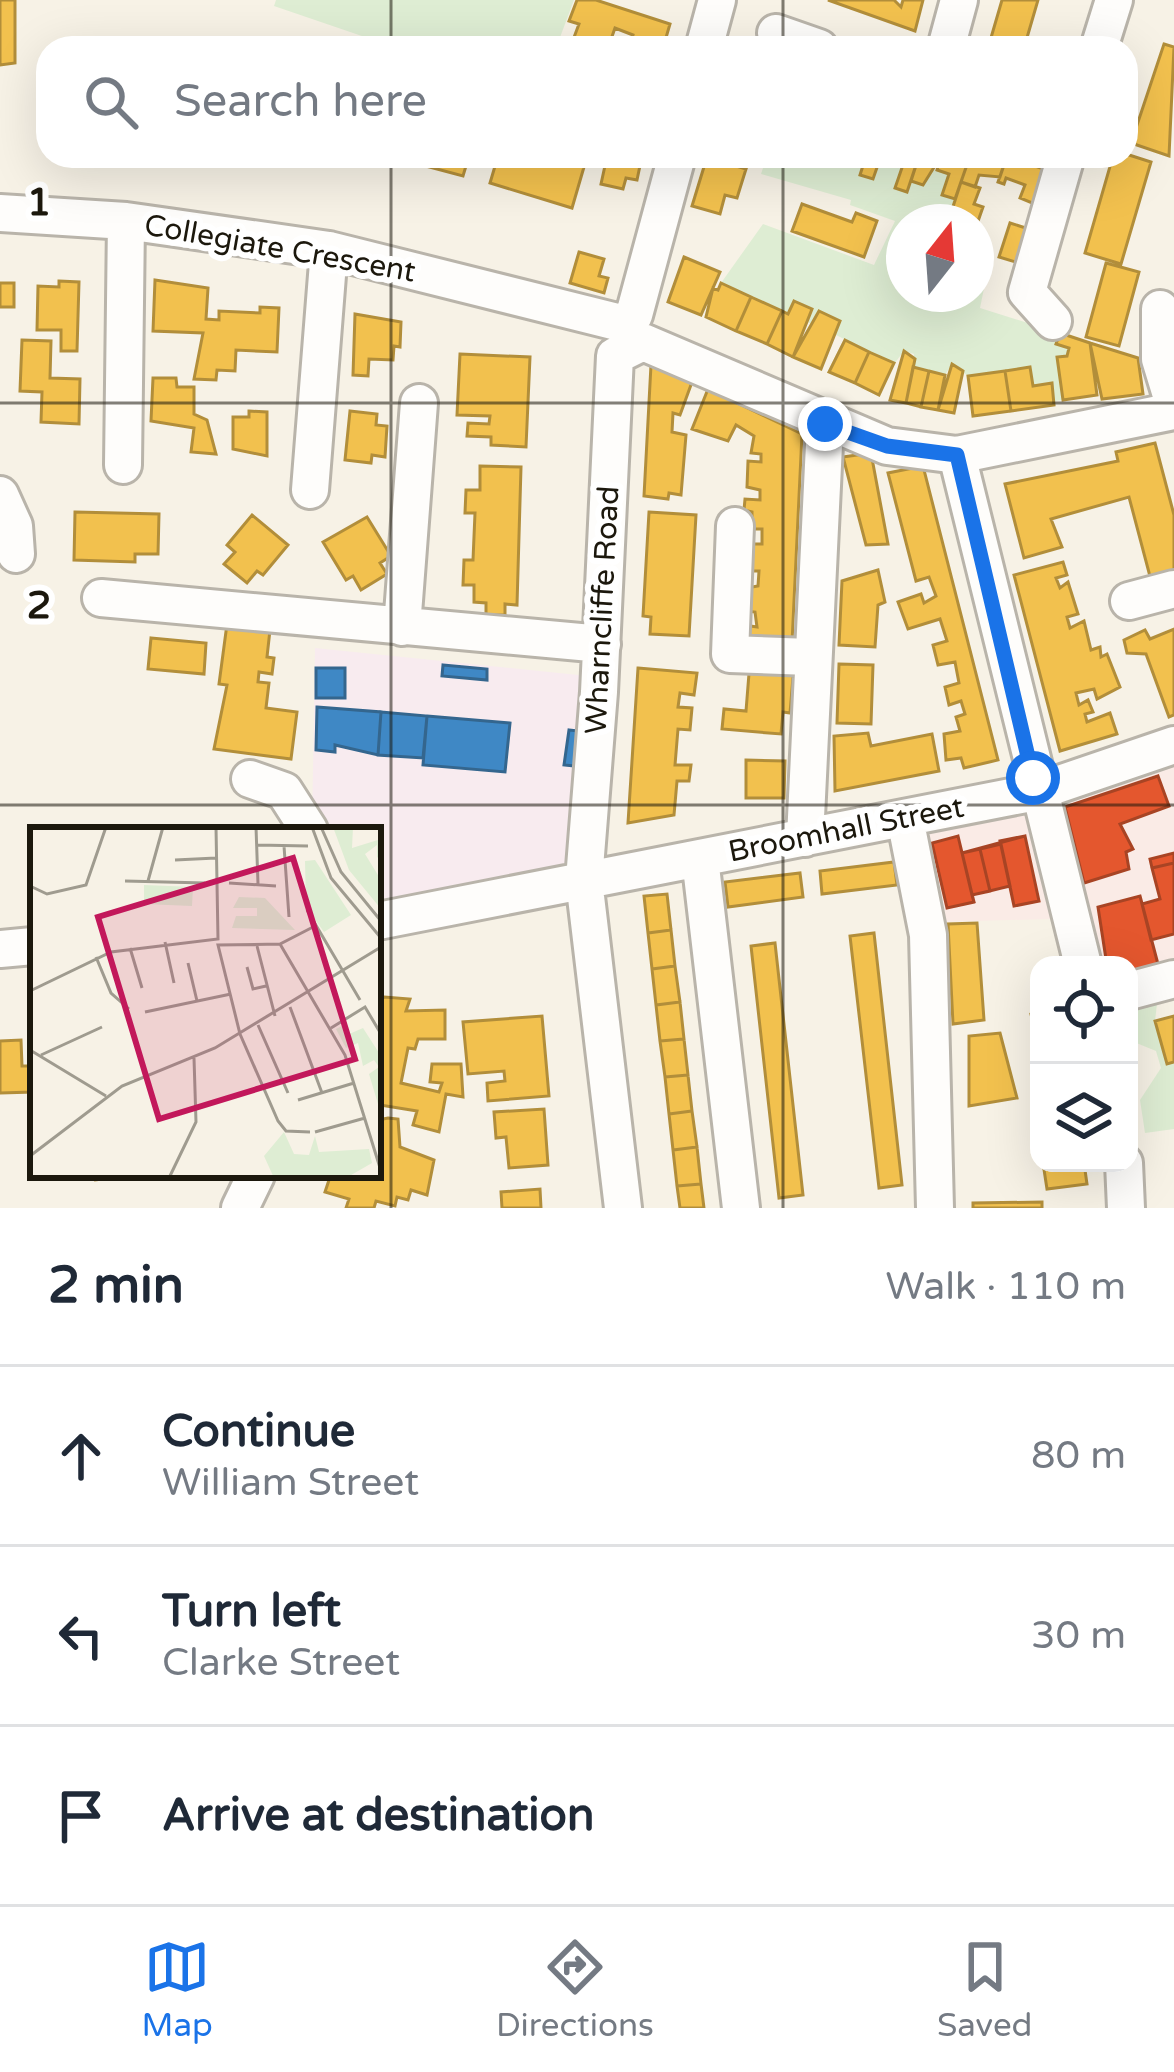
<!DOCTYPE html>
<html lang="en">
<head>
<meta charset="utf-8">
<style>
	:root { --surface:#fff; --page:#f2f2f3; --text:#1f2937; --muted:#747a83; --line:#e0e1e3; --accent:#1a73e8 }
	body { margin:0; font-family:"Varela Round",sans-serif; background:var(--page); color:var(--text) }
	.controls { position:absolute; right:36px; bottom:36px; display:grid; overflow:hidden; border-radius:24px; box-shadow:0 12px 48px #0002 }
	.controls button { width:108px; height:108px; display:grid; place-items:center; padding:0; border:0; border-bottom:3px solid var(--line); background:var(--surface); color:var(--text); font:60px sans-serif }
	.compass { position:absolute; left:886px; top:204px; width:108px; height:108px; border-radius:50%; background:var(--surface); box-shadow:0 12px 48px #0002; rotate:17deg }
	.stop { position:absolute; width:36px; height:36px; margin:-27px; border:9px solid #1a73e8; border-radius:50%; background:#fff }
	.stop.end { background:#1a73e8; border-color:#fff; box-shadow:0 3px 12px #0008 }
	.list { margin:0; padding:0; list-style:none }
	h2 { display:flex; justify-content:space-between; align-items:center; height:156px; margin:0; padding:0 48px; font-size:51px }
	h2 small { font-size:39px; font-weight:400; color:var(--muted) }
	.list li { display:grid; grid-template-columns:78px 1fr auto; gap:36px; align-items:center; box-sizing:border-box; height:180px; padding:0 48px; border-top:3px solid var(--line) }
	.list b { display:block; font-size:45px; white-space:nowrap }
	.list p { margin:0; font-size:39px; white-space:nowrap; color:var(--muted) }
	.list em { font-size:39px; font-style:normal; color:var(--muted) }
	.icon { flex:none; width:66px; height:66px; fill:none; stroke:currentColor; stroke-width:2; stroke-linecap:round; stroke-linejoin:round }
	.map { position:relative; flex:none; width:1174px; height:1208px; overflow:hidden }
	.search { position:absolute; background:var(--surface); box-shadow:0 12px 48px #0002; left:36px; right:36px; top:36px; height:132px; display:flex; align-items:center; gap:30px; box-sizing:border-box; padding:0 42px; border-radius:36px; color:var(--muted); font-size:45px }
	.sheet { height:696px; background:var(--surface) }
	nav { display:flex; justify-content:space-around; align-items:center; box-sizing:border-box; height:168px; border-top:3px solid var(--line); background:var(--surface); font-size:33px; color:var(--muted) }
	nav a { display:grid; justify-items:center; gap:6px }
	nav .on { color:var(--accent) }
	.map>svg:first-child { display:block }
	.commercial { fill:#faebe6 }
	.education { fill:#f8ebef }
	.green { fill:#deedd3 }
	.homes { fill:#f2c14e; stroke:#b28e3a; stroke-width:3 }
	.shops { fill:#e4572e; stroke:#a84424; stroke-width:3 }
	.schools { fill:#3f88c5; stroke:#34668e; stroke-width:3 }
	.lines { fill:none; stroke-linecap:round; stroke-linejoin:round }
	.minor-casing { stroke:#b9b4aa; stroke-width:42 }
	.minor { stroke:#fefdfb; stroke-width:36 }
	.route { stroke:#1a73e8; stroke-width:15 }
	.grid { fill:none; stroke:#1c180d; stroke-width:3; stroke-opacity:0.55 }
	.labels { text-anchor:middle; stroke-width:12; stroke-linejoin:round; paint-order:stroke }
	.street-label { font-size:30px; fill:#1c180d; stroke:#fff }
	.inset-road { fill:none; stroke:#9f9b8f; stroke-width:3 }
	.view { fill:#c2185b; fill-opacity:0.15; stroke:#c2185b; stroke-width:6 }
	.inset-edge { fill:none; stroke:#1c180d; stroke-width:6 }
	.grid-label { font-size:39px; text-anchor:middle; font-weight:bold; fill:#1c180d; stroke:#fff; stroke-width:12; stroke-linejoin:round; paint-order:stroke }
</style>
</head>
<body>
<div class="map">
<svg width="1174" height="1208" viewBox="0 0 1174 1208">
	<rect width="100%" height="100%" fill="#f7f2e6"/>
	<path class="commercial" d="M1174,750V970L1099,965L1085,918L941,922L923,824Z"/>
	<path class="education" d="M315,648L588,676L567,883L378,915V830H312Z"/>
	<path class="green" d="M276,0H574L556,48H397L274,6Z
		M767,156H818L831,164L834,156H852L851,161L863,166L860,175L872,179L881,156L905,159L895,187L906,192L911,181L923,185L929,168L949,174L942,195L955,199L948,222H904V294H976V249L991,254L980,308L1060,333L1057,344L1069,348L1067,356L1057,358L1063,400L1054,401L1051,383L1033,386L1030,367L968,376L952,364L945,375L913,367L914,354L904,351L894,364L834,334L839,320L819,311L813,325L806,321L811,309L795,301L788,314L721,283L763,224L874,265L895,221L850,205L851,200L761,174Z
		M1157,1004L1155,1021L1167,1063L1174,1062V1129L1145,1133L1140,1100L1161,1068L1156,1051L1129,1040V1012Z"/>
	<path class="homes" d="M0,0H15V63L0,65Z
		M577,0H596L670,24L663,48H629L633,35L615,28L609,45L570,48L579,24L569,21Z
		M828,0H894L901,7L903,0H923L915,31Z
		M1002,0H1038L1024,48H988Z
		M1164,44L1174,47L1169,156L1131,143Z
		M1126,154L1151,162L1121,264L1085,253L1113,156Z
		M388,156H469L463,176Z
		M498,156H547L584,167L572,208L490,183Z
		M600,156H642L637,180L626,178L623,189L601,184L606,161Z
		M707,156H750L746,169Z
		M866,156H881L873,179L860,175Z
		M897,156H919L907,192L895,188L905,159Z
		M919,156H941L923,185L911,181Z
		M941,156H970L955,199L942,195L949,174L937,170Z
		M970,156H1007L1000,177L979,175L975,187L961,182Z
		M1007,156L1049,171L1037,205L1020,198L1025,185L1006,178L1004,184L998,182Z
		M707,157L746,169L737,198L725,195L720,214L692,206Z
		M961,182L980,188L974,204L983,207L976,227V222H948Z
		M802,204L852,222L856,213L877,221L864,257L792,231Z
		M1010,223L1032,230L1022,264L999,257Z
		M579,252L604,259L599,276L608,278L604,293L570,283Z
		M684,257L720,272L701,315L668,302Z
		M1106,263L1139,272L1119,346L1086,337Z
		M155,280L208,288L206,319L219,320V311L260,313V307L279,308L277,352L236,350L235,371L217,370L216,380L194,379L203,333L153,331Z
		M59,281L79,282L77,351H61V330H37L38,286L59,287Z
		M0,283H14V307H0Z
		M721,283L751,297L736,331L706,317L713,288L718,290Z
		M751,297L782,311L767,344L736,331Z
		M794,301L812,309L793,357L767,344L782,311L788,314Z
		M819,311L840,321L821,369L793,357Z
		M355,314L401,322L400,347L394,346L393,360L369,359L368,376L353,375Z
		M1060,333L1090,343L1097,395L1063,400L1057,357L1067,356L1069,348L1056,344Z
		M22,340L51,341L50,378L80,379L79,424L41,422L42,392L20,391Z
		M845,340L869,352L855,383L829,372Z
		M1090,343L1138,358L1143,394L1102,399Z
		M904,351L915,359L906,403L890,400Z
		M869,352L894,363L879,395L855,383Z
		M460,354L530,357L526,447L491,445V437L467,436L468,423L489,424L490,416L457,415Z
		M952,364L963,371L954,413L938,410Z
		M651,365L692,382L680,415L673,413L672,432L686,435L681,495L669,493L668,499L644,496Z
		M913,367L929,371L921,407L906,403Z
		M1030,367L1033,386L1052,383L1054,405L1011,411L1005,371Z
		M929,371L945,375L938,410L921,407Z
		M1005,371L1011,411L973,416L968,376Z
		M153,378H176L177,387H194V414L207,420L216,454L191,452L194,428L151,421Z
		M708,389L802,434L792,643L744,642V625L757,627L755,612L745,611L746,588L758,586L759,571H748L750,544H762V529H752V512L744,510L745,499L760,500V490L747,487L748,461L761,462V454L751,453L754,436L736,425L728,441L692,429Z
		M249,411L267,412V456L233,449V417H249Z
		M350,411L377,414L376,425L387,426L385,457L372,455L371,463L345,460Z
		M1155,443L1174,515V576L1152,584L1129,497L1051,519L1062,547L1024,558L1005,484L1118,461L1116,452Z
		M871,453L888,544L866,545L843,457Z
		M480,466L521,467L517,605L505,604V615H486V603L474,602V585H463L464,560H473L475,513H465L466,490H480Z
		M923,466L998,760L964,768L961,758L946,760L944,734L960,731L956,717L965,714L961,701L949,705L945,687L959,683L955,662L938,665L933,645L947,641L940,619L908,629L898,602L921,594L924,603L936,596L929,577L916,581L888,473Z
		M75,512L159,514L158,554H135V562L74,560Z
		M649,512L696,515L689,636L650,634L651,617L643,616Z
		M252,515L288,545L263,575L257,571L247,583L224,564L235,552L227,545Z
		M367,517L391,556L380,563L387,574L361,590L353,576L346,580L323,542Z
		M1063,562L1067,575L1056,578L1060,588L1068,582L1078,614L1067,617L1070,628L1084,621L1091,650L1100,647L1101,657L1107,654L1120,687L1097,699L1094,689L1076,693L1079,705L1088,700L1093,712L1085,714L1087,722L1110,713L1117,734L1060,751L1014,575Z
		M878,570L885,602L878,605L875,647L839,645L842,581Z
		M227,624L270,630L267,657L274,658L272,674L259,672L258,682L269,683L266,708L297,712L291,759L214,749L227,685L219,684Z
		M1174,629V715L1169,717L1146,654L1127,653L1124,640L1145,630L1150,639Z
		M151,638L206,643L204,674L148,669Z
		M750,661L794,665L790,713L783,712L781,734L722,729L724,709L746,711Z
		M839,664L873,665L871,724L837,723Z
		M638,668L697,673L694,695L680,693L678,707L692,708L690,730L678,729L675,765H691L689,781H677L674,815L628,823Z
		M868,733L871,746L932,734L939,771L835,791L834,736Z
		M746,760L785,761L784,798H746Z
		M894,862L897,885L822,894L820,871Z
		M800,873L803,897L728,907L725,882Z
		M667,894L671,930L648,933L644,896Z
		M977,923L984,1020L953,1024L948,924Z
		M671,930L675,966L652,969L648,933Z
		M874,933L902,1185L879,1188L850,936Z
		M775,943L803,1195L779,1198L751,946Z
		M675,966L680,1002L656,1005L652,969Z
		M384,997L410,999L406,1011L445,1010V1039H418L415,1049L408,1048L401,1083L439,1092L442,1083L430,1082L432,1064H461L463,1097L446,1094L439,1132L413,1125L417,1111L380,1105L378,1004Z
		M680,1002L684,1039L660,1041L656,1005Z
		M1039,1012V1049L1031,1014Z
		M542,1016L549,1096L488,1101L487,1083L505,1081L504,1071L468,1074L463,1022Z
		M1174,1016V1062L1167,1064L1155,1021Z
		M1000,1033L1017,1098L969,1106V1036Z
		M684,1039L688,1075L665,1077L660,1041Z
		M21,1040L22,1066H33V1092L0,1093V1041Z
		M688,1075L692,1111L669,1114L665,1077Z
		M544,1109L548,1165L509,1168L506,1137L496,1138L494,1112Z
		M692,1111L697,1147L673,1150L669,1114Z
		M388,1118L398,1119L400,1147L434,1160L427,1195L411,1190L408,1200L397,1197L395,1206L376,1201L374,1208H346L349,1199L325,1192L330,1177L378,1175V1120Z
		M697,1147L701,1184L677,1186L673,1150Z
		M1043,1163H1084L1087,1184L1047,1189Z
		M136,1175L95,1180L90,1175Z
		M701,1184L704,1208H680L677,1186Z
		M540,1189L541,1208H502L501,1192Z
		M1042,1202V1208H973V1203Z"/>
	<path class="shops" d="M1158,776L1169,806L1120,824L1133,849L1126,852L1129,869L1084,883L1065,807Z
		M958,836L962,853L1025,836L1039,901L1014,906L1010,886L972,895L974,902L947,908L932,843Z
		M958,836L974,902L947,908L932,843Z
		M1025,836L1039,901L1014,906L1000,841Z
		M1001,844L1010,886L990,891L980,849Z
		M980,849L990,891L972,895L962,853Z
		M1174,853V863L1152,868L1150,859Z
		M1174,863V934L1151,940L1142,904L1160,899L1152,868Z
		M1174,863V934L1151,940L1142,904L1160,899L1152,868Z
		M1140,896L1159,968L1129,975V965L1106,959L1098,907Z"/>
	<path class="schools" d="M443,665L487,669V680L442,676Z
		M316,668H345V698H316Z
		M317,707L381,712L378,755L335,745V752L316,750Z
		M381,712L427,716L423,758L378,755Z
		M427,716L510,723L505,772L423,765Z
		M569,730L579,731L575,766L564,765Z"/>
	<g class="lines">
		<defs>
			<path id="minor" d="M776,33L819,48
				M704,48L717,0
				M946,48L959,0
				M1099,48L1114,0
				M0,213L126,221L329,250L625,324L634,315L677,156
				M1160,309V359L1174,405
				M1053,321L1027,292L1066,156
				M957,455L1083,965
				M123,465L126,221
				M310,490L329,250
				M0,495L14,526L16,554
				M735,526L730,654L810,657
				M101,598L602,644
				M1129,601L1174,589
				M402,627L419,403
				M250,779L284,791L309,830
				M905,818L928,935L935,1208
				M805,838L825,424
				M700,858L741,1208
				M378,921L1036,792L1174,745
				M0,949L33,946
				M1129,991L1174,979
				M1124,1163L1126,1208
				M240,1208L256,1175
				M623,1208L584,880L599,692L615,356L643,342L887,446L957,455L1174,411"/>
		</defs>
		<use href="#minor" class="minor-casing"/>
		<use href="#minor" class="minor"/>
	</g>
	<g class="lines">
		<path class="route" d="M825,424L887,446L957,455L1033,778"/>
	</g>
	<path class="grid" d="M391,0V48M783,0V48M391,156V1208M783,156V1208M0,403H1174M0,805H1174"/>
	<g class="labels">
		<g class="street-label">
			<text transform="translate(280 248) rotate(10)" y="10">Collegiate Crescent</text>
			<text transform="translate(602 610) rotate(-87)" y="10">Wharncliffe Road</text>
			<text transform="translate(846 829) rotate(-11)" y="10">Broomhall Street</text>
		</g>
	</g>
	<g transform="translate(30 827)">
		<rect width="351" height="351" fill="#f7f2e6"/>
		<path d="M303,0H323L322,21L351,12V26L347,31V18L335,27L351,53V82L319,43ZM285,33L321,88L294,105L276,80L275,34ZM114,58L163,60L162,79L114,77ZM209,70L235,71L265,103L202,101L206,89H227V81H203ZM312,199L317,208L333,201L351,229V287L339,247L349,240L344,233L333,239L328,216L316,221L306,202ZM254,305L264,327L279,328L285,309L289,325L339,322L342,336L316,351H244L234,329Z" fill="#deedd3"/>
		<path class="inset-road" d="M226,0L228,57M282,0L301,51L351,111M291,0L311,45L351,94M227,18L278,19M254,19L259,90M145,33L186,31M95,54L175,56M118,54L133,0M199,56L246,59M0,59L17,67L56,58L76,0M277,83L330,173M135,115L144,156M250,117L315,228L351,344M227,119L245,189M100,121L112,161M66,130L81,166L99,182M158,136L167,174M217,140L223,162L236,159M0,164L81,125L188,112L186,0M260,180L292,266M115,185L201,167M228,198L258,266M301,201L335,180L351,207M0,223L76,269M11,228L72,200M268,273L324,256M280,305L256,304L248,294L210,207L188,118L250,117L285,99M285,305L335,291M0,329L92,259L185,221L351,120M139,351L166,295L164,231"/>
		<path class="view" d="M263,31L325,232L129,292L68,90Z"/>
		<rect width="351" height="351" class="inset-edge"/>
	</g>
	<g class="grid-label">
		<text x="39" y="215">1</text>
		<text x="39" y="618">2</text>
	</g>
</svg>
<div class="controls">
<button><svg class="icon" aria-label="locate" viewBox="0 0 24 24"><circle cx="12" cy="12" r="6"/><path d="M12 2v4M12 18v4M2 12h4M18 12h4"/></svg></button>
<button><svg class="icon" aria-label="layers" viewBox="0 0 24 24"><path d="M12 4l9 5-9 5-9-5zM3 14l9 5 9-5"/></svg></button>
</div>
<svg class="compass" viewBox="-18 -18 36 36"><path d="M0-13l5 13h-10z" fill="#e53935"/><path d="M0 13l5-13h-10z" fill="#747a83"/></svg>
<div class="stop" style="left:1033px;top:778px"></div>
<div class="stop end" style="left:825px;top:424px"></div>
<div class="search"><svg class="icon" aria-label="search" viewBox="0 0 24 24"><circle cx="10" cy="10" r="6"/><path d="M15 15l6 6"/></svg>Search here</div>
</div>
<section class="sheet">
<h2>2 min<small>Walk · 110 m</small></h2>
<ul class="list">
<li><svg class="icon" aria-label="ahead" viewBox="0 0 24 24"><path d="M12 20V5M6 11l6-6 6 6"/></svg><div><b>Continue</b><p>William Street</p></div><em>80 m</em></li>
<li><svg class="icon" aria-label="left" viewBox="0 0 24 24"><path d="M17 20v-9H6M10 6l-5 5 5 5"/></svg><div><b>Turn left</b><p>Clarke Street</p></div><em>30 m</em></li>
<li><svg class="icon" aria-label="arrive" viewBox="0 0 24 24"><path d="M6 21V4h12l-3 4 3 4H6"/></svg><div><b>Arrive at destination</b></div></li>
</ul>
</section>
<nav>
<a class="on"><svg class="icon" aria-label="map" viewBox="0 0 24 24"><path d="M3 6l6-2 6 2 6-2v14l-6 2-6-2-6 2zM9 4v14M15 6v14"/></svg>Map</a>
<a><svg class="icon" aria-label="directions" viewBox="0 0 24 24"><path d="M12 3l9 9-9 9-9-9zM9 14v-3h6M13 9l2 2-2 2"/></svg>Directions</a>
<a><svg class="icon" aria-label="saved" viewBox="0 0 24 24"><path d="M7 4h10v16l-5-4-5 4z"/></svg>Saved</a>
</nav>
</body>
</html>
